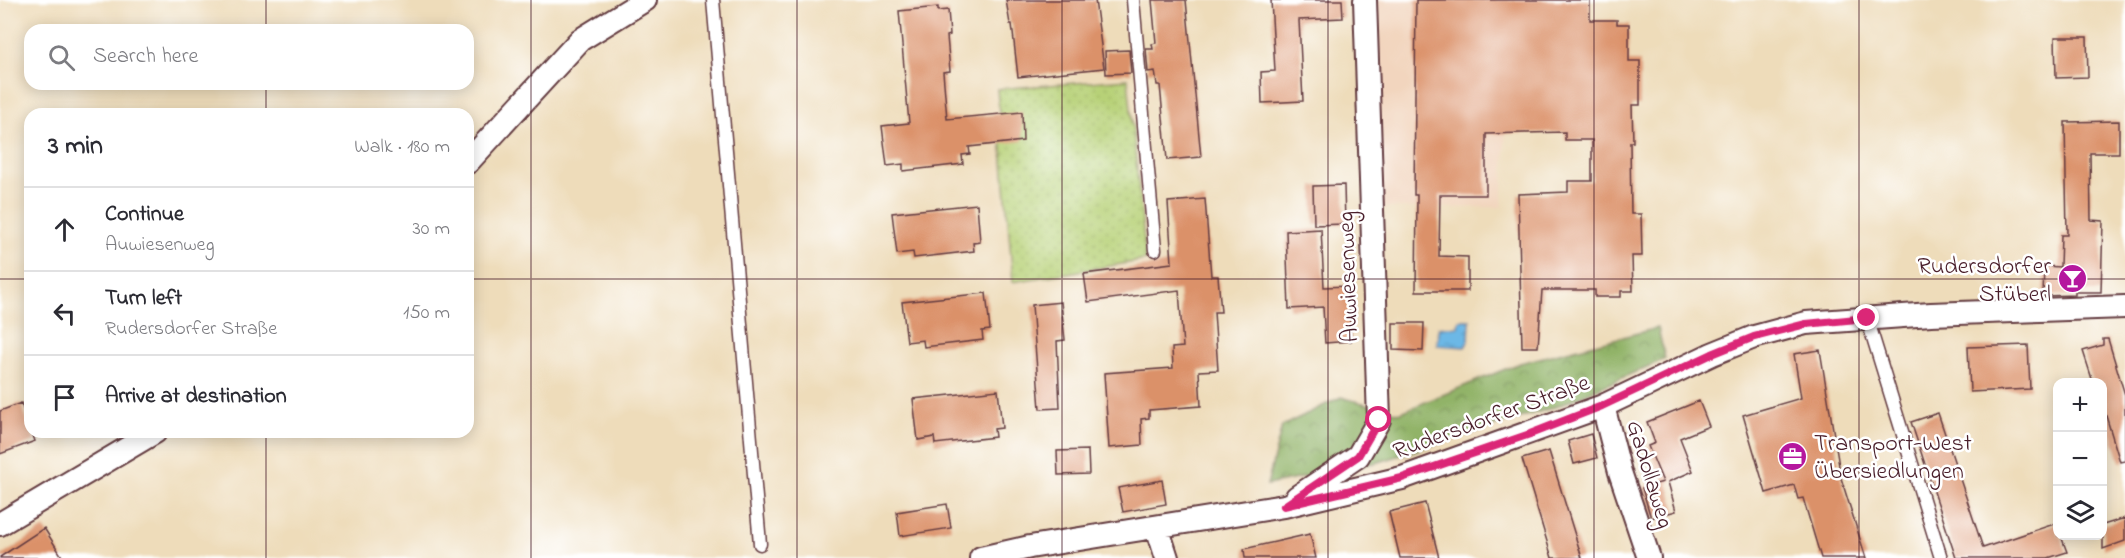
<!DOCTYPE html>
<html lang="en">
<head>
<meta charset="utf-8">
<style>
	:root { --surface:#fff; --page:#f7f7f7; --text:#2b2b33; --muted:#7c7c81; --line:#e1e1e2 }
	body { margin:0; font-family:"Indie Flower",sans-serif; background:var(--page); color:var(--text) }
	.controls { position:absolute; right:18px; bottom:18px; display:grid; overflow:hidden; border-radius:12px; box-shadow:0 3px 15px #0003 }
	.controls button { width:54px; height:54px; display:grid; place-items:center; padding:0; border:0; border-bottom:2px solid var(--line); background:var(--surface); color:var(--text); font:30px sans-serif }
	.stop { position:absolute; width:18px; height:18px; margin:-14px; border:4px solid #db2777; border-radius:50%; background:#fff }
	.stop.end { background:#db2777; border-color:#fff; box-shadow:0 2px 6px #0008 }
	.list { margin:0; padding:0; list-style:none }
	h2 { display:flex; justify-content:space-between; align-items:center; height:78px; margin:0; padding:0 24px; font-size:26px }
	h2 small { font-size:20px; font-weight:400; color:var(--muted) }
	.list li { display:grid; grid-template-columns:39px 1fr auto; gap:18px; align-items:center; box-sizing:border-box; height:84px; padding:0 24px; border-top:2px solid var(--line) }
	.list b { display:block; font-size:22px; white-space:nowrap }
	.list p { margin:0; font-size:20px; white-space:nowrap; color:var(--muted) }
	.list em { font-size:20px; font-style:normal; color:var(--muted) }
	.icon { flex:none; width:33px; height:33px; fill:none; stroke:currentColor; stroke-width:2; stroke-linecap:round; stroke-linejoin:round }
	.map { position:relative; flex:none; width:2125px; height:558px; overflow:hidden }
	.search { position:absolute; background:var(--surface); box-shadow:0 3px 15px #0003; left:24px; top:24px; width:450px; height:66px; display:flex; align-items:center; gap:15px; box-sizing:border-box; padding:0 21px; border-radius:18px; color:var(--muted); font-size:22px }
	.panel { position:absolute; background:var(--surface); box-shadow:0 3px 15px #0003; left:24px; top:108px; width:450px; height:330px; border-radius:18px }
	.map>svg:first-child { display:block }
	.built { fill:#f2d5be }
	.forest { fill:url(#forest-crowns); stroke:#6e694a; stroke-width:1.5 }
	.garden { fill:url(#garden-dots); stroke:#807851; stroke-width:1.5 }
	.water { fill:url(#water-ripples); stroke:#5b6c88; stroke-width:1.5 }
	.building { fill:#db9169 }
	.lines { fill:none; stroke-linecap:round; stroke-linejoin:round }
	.service-casing { stroke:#633b40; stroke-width:15 }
	.minor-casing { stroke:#633b40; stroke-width:26 }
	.service { stroke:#fff; stroke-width:12 }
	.minor { stroke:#fff; stroke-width:22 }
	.route { stroke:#db2777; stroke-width:8 }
	.grid { fill:none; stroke:#4a1f2b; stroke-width:1.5; stroke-opacity:0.55 }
	.labels { text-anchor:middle; stroke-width:5; stroke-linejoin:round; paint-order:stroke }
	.poi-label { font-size:24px; fill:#4a1f2b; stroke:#fff; text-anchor:end }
	.street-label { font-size:24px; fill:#4a1f2b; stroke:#fff }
</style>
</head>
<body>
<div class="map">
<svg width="2125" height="558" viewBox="0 0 2125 558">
	<defs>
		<pattern id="forest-crowns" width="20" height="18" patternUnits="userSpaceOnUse" patternTransform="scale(1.5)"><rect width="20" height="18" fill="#91b368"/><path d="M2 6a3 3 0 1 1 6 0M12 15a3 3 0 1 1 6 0" fill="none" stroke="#789156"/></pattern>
		<pattern id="garden-dots" width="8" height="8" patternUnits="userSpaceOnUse" patternTransform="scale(1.5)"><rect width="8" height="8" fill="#b7d177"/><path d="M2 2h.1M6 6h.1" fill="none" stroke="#9fb367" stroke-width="1.8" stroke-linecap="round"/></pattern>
		<pattern id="water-ripples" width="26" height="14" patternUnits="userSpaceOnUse" patternTransform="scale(1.5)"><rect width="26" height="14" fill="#6cb8e6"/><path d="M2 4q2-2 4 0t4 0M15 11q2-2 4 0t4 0" fill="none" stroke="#5b95bb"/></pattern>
	</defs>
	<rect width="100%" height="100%" fill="#fff"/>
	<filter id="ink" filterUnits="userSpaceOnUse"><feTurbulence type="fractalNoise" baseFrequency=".0167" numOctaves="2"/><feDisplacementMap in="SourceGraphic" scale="12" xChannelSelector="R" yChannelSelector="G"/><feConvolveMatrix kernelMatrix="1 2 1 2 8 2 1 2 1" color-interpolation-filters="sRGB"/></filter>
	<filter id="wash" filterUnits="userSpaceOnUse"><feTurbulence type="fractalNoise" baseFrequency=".008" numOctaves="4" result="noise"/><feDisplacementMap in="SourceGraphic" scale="24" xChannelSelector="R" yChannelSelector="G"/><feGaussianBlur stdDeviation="1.35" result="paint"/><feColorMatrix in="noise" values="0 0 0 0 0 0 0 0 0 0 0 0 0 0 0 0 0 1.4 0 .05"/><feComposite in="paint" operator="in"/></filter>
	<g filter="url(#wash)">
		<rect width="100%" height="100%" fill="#eedcba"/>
		<path class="built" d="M1373,0H1512L1502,207L1382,208Z"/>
		<path class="forest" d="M1658,328L1665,359L1558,406L1379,462L1267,485L1282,426L1341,397L1399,413L1520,363Z"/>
		<path class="garden" d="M1128,79L1146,260L1013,282L997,89Z"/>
		<path class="water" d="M1459,320H1470L1469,340L1465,347L1437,345L1439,327H1458Z"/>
		<g id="blocks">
			<path class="building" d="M1006,0H1095L1104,68L1018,77L1012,24H1010Z
				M1152,0H1186L1201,157L1167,160L1160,85H1157L1155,71L1148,72L1146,49H1153L1152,44L1156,43Z
				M1271,0H1342L1343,18L1299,20L1303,101L1262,103L1261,72L1275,71Z
				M1416,0H1590V20H1617V24H1629V61H1640V105H1632L1633,142H1630L1631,214H1641L1642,256H1632L1633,291H1621V297H1595V290H1542L1538,347H1522L1518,194L1568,192V181H1592V140H1565V132L1486,134V195H1440L1439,256L1468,257V291H1416L1417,195H1414Z
				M938,7V11L948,10L950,35L947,36L950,71L943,72L947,119L1022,112L1023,141L969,147L970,154L962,155L963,164L903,171V164L887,166L882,126L909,123L899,11Z
				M2055,37H2087L2088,77L2056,78Z
				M1129,50L1131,73L1106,74L1105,51Z
				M2119,121V153H2090L2091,220L2103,221L2101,292H2075V295L2043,296L2044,266L2060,267L2061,235H2067L2065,122Z
				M1344,185L1345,224L1314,225L1313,186Z
				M1205,199L1211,276H1218L1221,312H1214L1218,370L1199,371L1201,406L1149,410V418L1141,419L1142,445L1109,448L1104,373L1173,368L1172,348L1183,347L1179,290L1088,302L1084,274L1172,263L1168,202Z
				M977,204L980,242L973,243L974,251L914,258L913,252L897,254L892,213Z
				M1321,229L1324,287L1348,286L1351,341L1325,343L1323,307L1289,309L1286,231Z
				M986,293L990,330L982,331L983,340L924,347L923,340L907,342L902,302Z
				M1061,302L1065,340L1057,341L1060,408L1040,409L1032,305Z
				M1393,323H1424L1423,351L1393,350Z
				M2103,339H2108L2125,395V461L2120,462L2103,406V382H2093L2083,351L2103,345Z
				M2028,345L2030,389L1970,392L1968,347Z
				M1820,350L1841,478L1866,558H1821L1803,498L1798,499L1794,485L1766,493L1743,415L1801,398L1794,354Z
				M998,390L1002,428L994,429L995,437L935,444L934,437L918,440L913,399Z
				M1699,401L1709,426L1680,438L1693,471L1668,482L1676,511L1651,518L1642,488L1663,482L1648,446L1655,443L1647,422Z
				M21,403L35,441L0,454V411Z
				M1938,413L1983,548L2057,523L2058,536H2061L2067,552L2048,558H1956L1911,422Z
				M1591,434L1597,458L1574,464L1568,441Z
				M1088,450L1089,474L1058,475L1057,451Z
				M1549,451L1582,558H1552L1522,459Z
				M1162,480L1166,504L1123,512L1118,488Z
				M1425,503L1439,558H1400L1389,512Z
				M947,504L951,528L900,536L897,512Z
				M2125,518V541L2103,549V525Z
				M44,528L63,558H0V557Z
				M1310,534L1316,558H1245L1244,549Z"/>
		</g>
	</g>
	<g filter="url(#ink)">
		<use href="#blocks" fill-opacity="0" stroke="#633b40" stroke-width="1.5"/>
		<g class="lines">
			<defs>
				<path id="service" d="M713,0L760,544
					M1133,0L1155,250
					M1867,318L1941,558"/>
				<path id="minor" d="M468,162L580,40L645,0
					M1603,406L1620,472L1649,558
					M1297,497L1358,456L1379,420L1365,0
					M0,524L155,432
					M1157,527L1167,558
					M981,558L1030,547L1284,506L1402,478L1603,406L1712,354L1754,337L1806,323L1931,314L2125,307"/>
			</defs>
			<use href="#service" class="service-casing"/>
			<use href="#minor" class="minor-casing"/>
			<use href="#service" class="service"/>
			<use href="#minor" class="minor"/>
		</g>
	</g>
	<g class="lines" filter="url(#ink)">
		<path class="route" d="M1379,420L1358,456L1284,506L1402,478L1530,434L1602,406L1712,354L1754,337L1806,324L1867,318"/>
	</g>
	<path class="grid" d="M266,0V30M531,0V558M797,0V558M1062,0V558M1328,0V558M1594,0V558M1859,0V558M266,84V114M0,279H30M468,279H2125M266,432V558"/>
	<defs>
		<symbol id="bar-disc" viewBox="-11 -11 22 22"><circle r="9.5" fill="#b5179e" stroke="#fff"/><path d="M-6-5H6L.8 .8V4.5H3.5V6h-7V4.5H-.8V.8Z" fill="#fff"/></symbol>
		<symbol id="office-disc" viewBox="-11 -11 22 22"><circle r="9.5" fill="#b5179e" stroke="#fff"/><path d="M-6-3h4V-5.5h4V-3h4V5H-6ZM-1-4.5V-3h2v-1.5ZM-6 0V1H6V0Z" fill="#fff"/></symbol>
	</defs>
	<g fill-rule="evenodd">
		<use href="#bar-disc" x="2056" y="262" width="33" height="33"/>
		<use href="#office-disc" x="1776" y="440" width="33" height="33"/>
	</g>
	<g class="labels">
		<g class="poi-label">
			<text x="2051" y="273">Rudersdorfer<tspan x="2051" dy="28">Stüberl</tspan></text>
			<text x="1814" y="450" text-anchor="start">Transport-West<tspan x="1814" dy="28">Übersiedlungen</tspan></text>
		</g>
		<g class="street-label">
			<text transform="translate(1347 277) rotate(-92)" y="8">Auwiesenweg</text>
			<text transform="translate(1491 416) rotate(-20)" y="8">Rudersdorfer Straße</text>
			<text transform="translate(1651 474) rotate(73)" y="8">Gadollaweg</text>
		</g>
	</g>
</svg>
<div class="controls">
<button>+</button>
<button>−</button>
<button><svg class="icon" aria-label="layers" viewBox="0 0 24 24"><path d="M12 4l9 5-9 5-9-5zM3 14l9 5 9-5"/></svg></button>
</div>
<div class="stop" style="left:1379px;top:420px"></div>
<div class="stop end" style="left:1867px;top:318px"></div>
<div class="search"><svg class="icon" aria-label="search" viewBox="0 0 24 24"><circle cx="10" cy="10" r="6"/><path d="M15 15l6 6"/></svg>Search here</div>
<section class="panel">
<h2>3 min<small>Walk · 180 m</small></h2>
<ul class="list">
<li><svg class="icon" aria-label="ahead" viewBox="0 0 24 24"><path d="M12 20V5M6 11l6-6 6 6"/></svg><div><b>Continue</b><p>Auwiesenweg</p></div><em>30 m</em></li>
<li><svg class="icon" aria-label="left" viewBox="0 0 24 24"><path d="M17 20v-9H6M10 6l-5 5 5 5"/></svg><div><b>Turn left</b><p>Rudersdorfer Straße</p></div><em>150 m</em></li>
<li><svg class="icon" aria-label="arrive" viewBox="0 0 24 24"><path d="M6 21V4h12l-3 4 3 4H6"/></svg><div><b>Arrive at destination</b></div></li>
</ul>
</section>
</div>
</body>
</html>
